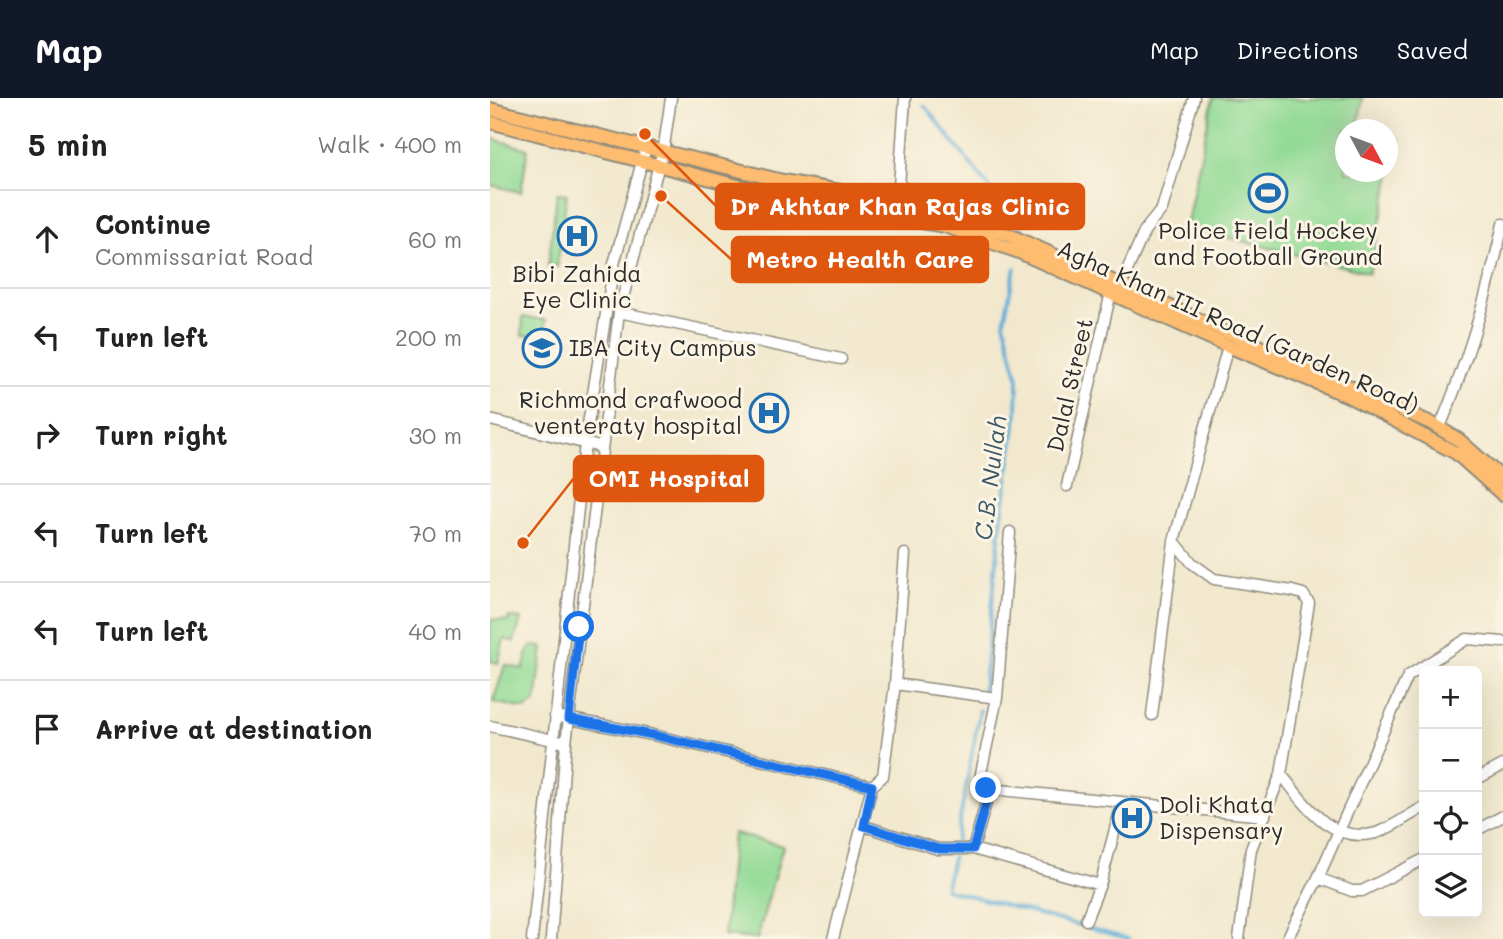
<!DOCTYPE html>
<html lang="en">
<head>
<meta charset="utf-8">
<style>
	:root { --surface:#fff; --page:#f6f6f6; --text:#222; --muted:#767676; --line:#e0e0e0; --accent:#111827 }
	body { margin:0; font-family:Mali,sans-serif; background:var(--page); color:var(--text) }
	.controls { position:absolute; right:21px; bottom:21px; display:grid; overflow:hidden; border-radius:10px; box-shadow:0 7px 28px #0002 }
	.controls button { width:63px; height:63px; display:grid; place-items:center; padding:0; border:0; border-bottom:2px solid var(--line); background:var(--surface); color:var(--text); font:35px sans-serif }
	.compass { position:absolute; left:845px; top:21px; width:63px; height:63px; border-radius:50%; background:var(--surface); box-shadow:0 7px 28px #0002; rotate:131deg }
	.stop { position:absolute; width:21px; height:21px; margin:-16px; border:5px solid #1a73e8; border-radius:50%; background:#fff }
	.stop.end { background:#1a73e8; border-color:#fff; box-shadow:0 2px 7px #0008 }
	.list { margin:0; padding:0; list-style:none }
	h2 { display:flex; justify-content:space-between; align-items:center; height:91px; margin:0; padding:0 28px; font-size:30px }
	h2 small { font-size:23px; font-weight:400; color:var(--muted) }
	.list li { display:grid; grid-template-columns:46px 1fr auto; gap:21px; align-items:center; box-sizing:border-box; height:98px; padding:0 28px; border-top:2px solid var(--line) }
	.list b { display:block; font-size:26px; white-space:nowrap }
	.list p { margin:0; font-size:23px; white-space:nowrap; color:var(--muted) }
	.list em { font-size:23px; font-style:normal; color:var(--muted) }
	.icon { flex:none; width:38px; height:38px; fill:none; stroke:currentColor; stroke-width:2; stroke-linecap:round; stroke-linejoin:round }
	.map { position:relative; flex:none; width:1013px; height:841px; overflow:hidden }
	header { display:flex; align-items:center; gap:42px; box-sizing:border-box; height:98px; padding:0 35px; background:var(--accent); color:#fff }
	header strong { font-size:33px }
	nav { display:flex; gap:38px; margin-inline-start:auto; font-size:24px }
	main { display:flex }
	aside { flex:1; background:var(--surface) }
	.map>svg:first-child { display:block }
	.green { fill:#92da95; stroke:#5e8260; stroke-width:2 }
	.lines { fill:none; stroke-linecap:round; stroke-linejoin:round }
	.stream { stroke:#5cacd6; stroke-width:3.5 }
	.minor-casing { stroke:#8e8a7c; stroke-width:13 }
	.major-casing { stroke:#8e8a7c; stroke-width:16 }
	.minor { stroke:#fff; stroke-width:10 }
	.major { stroke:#fdbc6f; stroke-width:12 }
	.route { stroke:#1a73e8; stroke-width:9 }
	.labels { text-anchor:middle; stroke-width:6; stroke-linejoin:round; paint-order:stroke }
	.poi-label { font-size:23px; fill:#2b2b2b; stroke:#fcf5e5 }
	.street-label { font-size:23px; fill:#2b2b2b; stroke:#fcf5e5 }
	.water-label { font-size:24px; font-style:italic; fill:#3c5867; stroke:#fcf5e5 }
	.leader { fill:none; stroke:#df570e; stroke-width:2.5 }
	.callout-dot { fill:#df570e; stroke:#fcf5e5; stroke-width:2.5 }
	.callout { fill:#df570e; stroke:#df570e; stroke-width:2.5 }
	.callout-label { font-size:24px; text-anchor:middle; font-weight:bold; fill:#fff }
</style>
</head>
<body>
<header>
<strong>Map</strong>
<nav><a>Map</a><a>Directions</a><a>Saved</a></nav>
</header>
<main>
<aside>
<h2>5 min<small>Walk · 400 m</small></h2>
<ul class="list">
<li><svg class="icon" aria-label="ahead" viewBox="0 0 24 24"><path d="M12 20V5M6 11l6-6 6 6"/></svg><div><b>Continue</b><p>Commissariat Road</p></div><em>60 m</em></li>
<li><svg class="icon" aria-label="left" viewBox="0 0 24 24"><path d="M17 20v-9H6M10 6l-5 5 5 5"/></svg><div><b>Turn left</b></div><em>200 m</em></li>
<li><svg class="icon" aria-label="right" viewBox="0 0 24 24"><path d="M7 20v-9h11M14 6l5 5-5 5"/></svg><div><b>Turn right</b></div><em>30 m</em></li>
<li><svg class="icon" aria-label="left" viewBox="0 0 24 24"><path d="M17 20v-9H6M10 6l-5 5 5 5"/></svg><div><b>Turn left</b></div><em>70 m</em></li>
<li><svg class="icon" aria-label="left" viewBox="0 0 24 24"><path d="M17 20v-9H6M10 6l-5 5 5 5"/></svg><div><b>Turn left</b></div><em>40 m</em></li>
<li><svg class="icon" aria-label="arrive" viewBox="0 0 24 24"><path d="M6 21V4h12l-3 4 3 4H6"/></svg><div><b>Arrive at destination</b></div></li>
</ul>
</aside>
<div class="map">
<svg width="1013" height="841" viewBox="0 0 1013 841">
	<rect width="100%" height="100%" fill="#fcf5e5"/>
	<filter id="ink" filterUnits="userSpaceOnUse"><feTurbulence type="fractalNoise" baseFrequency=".0143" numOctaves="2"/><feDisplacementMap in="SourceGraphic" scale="14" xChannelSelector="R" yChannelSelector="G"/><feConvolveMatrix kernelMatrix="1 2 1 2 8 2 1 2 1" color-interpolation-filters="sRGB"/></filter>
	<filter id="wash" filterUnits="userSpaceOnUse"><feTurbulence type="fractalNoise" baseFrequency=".00686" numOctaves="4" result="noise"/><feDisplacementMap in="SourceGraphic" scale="28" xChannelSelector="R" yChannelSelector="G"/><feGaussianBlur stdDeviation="1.57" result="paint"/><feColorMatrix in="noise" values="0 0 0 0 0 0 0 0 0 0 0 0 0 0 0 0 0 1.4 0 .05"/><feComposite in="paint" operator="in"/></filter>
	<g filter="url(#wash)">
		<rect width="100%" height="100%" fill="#f1e8cd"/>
		<path class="green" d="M723,0H873L867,31L856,32V74H898V38L909,41L879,175L696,129Z
			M0,40L38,51L31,94L0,87Z
			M67,95L77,96L67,169L58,168Z
			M33,219L56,222L53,239L32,237Z
			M19,519L31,521L24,544L14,541L8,565L0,563V521L18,523Z
			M40,548L53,549L46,604L35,611L3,604L15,567L33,571Z
			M243,735L293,748L267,841L234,838Z"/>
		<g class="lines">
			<path class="stream" d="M434,7L533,132
				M493,595L510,432L527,315L528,280L514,224L525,170
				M466,743L490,612
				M463,759L455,791L639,841"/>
		</g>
	</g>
	<g filter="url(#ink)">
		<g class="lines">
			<defs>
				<path id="minor" d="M408,103L415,0
					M631,186L655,132L672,111L704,0
					M129,214L351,261
					M738,248L684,443L702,465L724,481L802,493L813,496L819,505L791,676L761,751L749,841
					M0,322L110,349
					M950,329C977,264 998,195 1013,126
					M577,388L621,194
					M405,586L507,600
					M662,617L684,443
					M65,618L163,637L382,688
					M0,628L76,645
					M791,676C815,706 841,747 886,735C902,730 919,717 934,709
					M987,681L1013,667
					M500,691L491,686V675L507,600L520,434
					M374,728L448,751H483L610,787
					M987,732L1013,718
					M483,751L500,691L775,718
					M828,780L862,793H872L934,761
					M596,822L611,784L632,705
					M42,841L95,345L124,166L156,49
					M61,841L76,645L129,214L174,48L181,0
					M343,841L382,688L393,678L405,586L415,456
					M797,841L828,780L918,578L977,541L1013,544"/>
				<path id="major" d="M0,11L293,83L413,104L519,137L941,325L969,342L1013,381
					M0,24L299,101L455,128L529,154L738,248L856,297L966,355L1013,397"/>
			</defs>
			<use href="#minor" class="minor-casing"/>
			<use href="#major" class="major-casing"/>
			<use href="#minor" class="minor"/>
			<use href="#major" class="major"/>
		</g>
	</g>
	<g class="lines" filter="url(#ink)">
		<path class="route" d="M89,529L79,621L163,637L382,688L374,728L449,751H483L500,691L496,690"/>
	</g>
	<defs>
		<symbol id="stadium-ring" viewBox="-11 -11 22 22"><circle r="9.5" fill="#fcf5e5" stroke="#1f6fb2" stroke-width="1.5"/><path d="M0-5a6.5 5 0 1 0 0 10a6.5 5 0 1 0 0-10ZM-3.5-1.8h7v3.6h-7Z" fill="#1f6fb2"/></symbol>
		<symbol id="hospital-ring" viewBox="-11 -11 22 22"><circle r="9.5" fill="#fcf5e5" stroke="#1f6fb2" stroke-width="1.5"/><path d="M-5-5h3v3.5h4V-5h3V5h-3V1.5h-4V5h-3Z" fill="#1f6fb2"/></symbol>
		<symbol id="university-ring" viewBox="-11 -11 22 22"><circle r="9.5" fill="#fcf5e5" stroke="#1f6fb2" stroke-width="1.5"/><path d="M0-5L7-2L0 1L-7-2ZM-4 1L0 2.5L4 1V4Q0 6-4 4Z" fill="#1f6fb2"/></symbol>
	</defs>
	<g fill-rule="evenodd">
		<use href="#stadium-ring" x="756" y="73" width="44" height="44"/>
		<use href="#hospital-ring" x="65" y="116" width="44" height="44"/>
		<use href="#university-ring" x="30" y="228" width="44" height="44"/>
		<use href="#hospital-ring" x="257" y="293" width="44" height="44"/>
		<use href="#hospital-ring" x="620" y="698" width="44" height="44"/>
	</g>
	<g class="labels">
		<g class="poi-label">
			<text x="778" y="141">Police Field Hockey<tspan x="778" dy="26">and Football Ground</tspan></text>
			<text x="87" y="184">Bibi Zahida<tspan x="87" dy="26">Eye Clinic</tspan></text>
			<text x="79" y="258" text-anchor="start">IBA City Campus</text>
			<text x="252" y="310" text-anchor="end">Richmond crafwood<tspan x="252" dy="26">venteraty hospital</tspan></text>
			<text x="669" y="715" text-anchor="start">Doli Khata<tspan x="669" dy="26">Dispensary</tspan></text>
		</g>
		<g class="street-label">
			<text transform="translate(748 229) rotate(24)" y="8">Agha Khan III Road (Garden Road)</text>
			<text transform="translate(580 287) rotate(-77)" y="8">Dalal Street</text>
		</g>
		<g class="water-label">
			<text transform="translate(501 380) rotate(-83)" y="8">C.B. Nullah</text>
		</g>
	</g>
	<path class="leader" d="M155 36L226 108M171 98L242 162M33 445L84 380"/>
	<g class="callout-dot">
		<circle cx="155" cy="36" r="7"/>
		<circle cx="171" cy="98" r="7"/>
		<circle cx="33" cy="445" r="7"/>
	</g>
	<g class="callout">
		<rect x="226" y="86" width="368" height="45" rx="7"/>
		<rect x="242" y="139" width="256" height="45" rx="7"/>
		<rect x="84" y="358" width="189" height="45" rx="7"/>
	</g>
	<g class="callout-label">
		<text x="410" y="117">Dr Akhtar Khan Rajas Clinic</text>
		<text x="370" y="170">Metro Health Care</text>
		<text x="179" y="389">OMI Hospital</text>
	</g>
</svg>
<div class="controls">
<button>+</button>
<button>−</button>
<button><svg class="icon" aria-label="locate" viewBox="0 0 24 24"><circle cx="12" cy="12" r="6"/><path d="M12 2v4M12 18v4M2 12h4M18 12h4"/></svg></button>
<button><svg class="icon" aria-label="layers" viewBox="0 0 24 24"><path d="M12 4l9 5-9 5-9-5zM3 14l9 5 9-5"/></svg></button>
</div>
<svg class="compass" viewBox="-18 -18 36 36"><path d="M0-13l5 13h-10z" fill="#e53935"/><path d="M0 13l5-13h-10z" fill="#767676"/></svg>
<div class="stop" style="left:89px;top:529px"></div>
<div class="stop end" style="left:496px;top:690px"></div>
</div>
</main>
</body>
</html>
